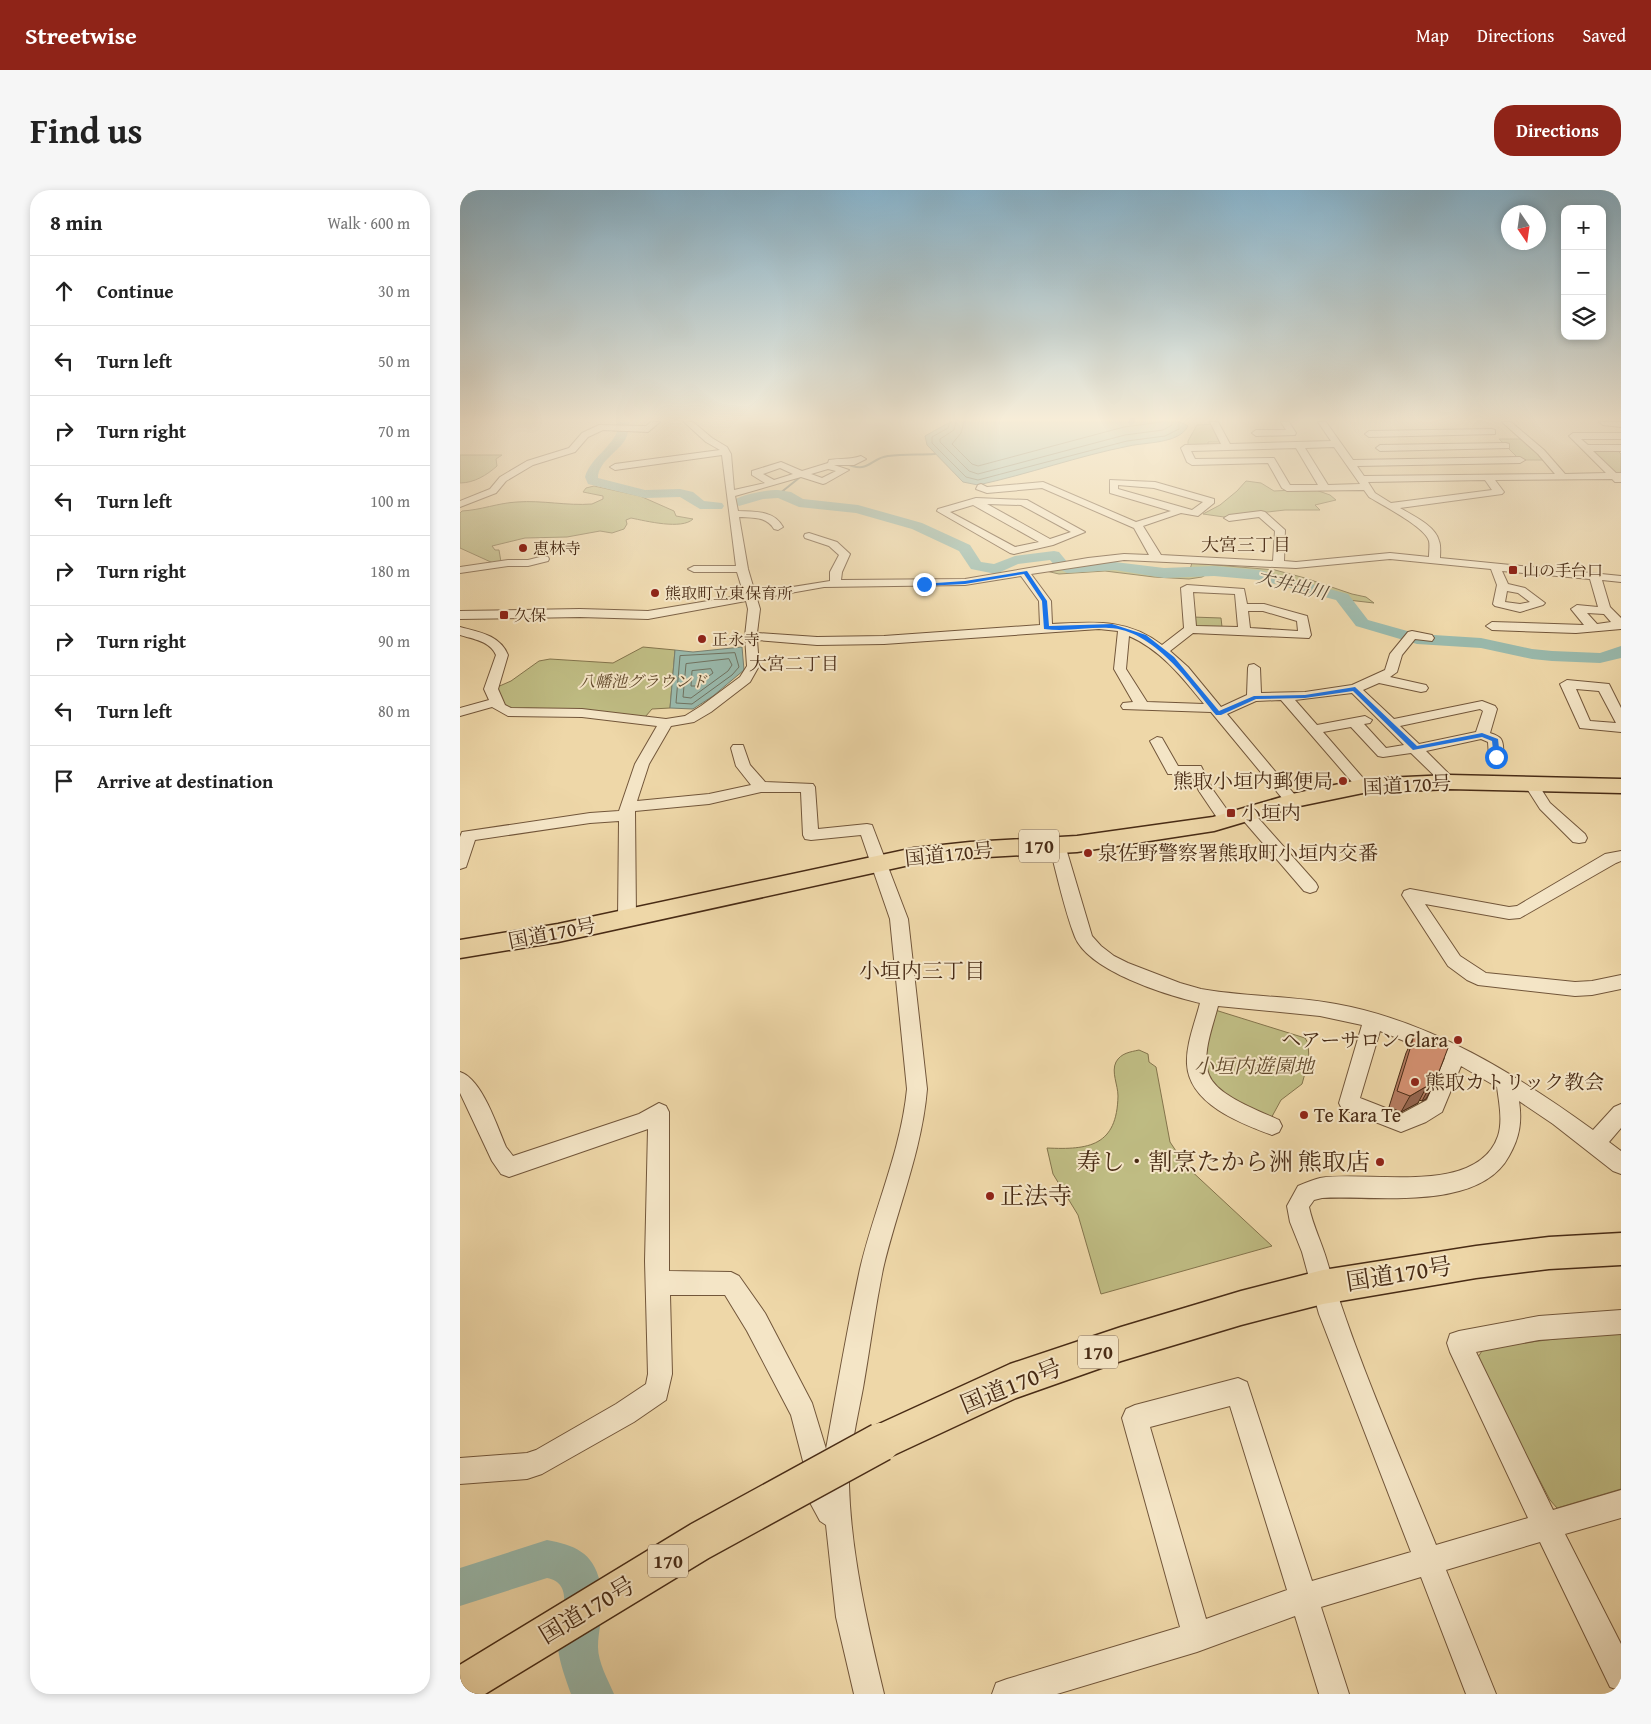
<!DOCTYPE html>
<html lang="en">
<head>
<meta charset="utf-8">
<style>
	:root { --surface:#fff; --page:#f6f6f6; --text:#222; --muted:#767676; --line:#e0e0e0; --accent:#8f2418 }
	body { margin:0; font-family:"Gentium Book Plus","Noto Serif JP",serif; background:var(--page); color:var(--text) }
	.controls { position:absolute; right:15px; top:15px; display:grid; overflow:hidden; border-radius:10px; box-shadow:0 2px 8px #0003 }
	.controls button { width:45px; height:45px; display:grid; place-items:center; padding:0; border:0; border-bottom:1px solid var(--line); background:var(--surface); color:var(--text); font:25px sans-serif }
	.compass { position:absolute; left:1041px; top:15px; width:45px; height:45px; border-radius:50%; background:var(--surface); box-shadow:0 2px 8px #0003; rotate:167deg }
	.stop { position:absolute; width:15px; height:15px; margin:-11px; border:4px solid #1a73e8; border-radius:50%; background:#fff }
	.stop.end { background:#1a73e8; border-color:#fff; box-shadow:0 1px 5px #0008 }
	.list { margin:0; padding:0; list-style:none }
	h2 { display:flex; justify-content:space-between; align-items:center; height:65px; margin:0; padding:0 20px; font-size:21px }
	h2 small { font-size:16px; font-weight:400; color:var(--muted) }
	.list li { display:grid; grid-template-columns:32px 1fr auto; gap:15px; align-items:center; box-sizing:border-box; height:70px; padding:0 20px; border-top:1px solid var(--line) }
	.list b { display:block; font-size:19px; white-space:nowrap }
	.list em { font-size:16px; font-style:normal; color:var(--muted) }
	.icon { flex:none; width:28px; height:28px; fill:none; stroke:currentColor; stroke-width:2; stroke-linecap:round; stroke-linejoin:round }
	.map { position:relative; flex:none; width:1161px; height:1504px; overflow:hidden; border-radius:20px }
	header { display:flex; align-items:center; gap:30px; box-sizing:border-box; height:70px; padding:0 25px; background:var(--accent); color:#fff }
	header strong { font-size:24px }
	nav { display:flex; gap:28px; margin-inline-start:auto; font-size:18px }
	.intro { display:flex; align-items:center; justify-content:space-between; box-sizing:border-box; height:120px; padding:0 30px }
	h1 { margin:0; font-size:35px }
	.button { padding:12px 22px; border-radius:20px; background:var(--accent); color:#fff; font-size:18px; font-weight:700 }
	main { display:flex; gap:30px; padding:0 30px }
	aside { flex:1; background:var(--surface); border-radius:20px; box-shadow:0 2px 8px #0003 }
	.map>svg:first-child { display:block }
	.green { fill:#bfbc83; stroke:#84744c }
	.water { fill:#99b9ac; stroke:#798070 }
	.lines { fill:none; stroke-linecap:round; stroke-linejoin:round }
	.shore { stroke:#707260; stroke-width:1 }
	.stream { stroke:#798070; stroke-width:2 }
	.river { fill:#99b9ac; fill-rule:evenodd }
	.minor-casing { stroke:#72563a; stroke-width:2 }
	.highway-casing { stroke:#482b15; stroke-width:3 }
	.minor { fill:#f4e5c6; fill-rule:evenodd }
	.highway { fill:#eed7a8; fill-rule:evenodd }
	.highway-bridge-casing { stroke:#482b15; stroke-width:41; stroke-linecap:butt }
	.highway-bridge { stroke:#eed7a8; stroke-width:38 }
	.wall { fill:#b67c61; stroke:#482b15 }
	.shaded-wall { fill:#94654f; stroke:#482b15 }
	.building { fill:#d49071; stroke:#482b15 }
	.route { fill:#1a73e8 }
	.poi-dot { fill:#8f2418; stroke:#f4e5c6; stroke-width:2 }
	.labels { text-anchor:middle; stroke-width:4; stroke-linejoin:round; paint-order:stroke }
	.far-poi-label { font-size:16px; fill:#482b15; stroke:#f4e5c6; text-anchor:start }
	.far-park-label { font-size:16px; font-style:italic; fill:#60482b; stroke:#f4e5c6 }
	.far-neighbourhood-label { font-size:18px; fill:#482b15; stroke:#f4e5c6 }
	.far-water-label { font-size:18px; font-style:italic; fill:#584733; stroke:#f4e5c6 }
	.shield { fill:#f4e5c6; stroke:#7c634a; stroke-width:1 }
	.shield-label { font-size:19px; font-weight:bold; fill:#482b15 }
	.poi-label { font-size:20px; fill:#482b15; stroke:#f4e5c6; text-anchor:start }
	.street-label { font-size:20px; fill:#482b15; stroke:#f4e5c6 }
	.park-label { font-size:20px; font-style:italic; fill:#60482b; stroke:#f4e5c6 }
	.neighbourhood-label { font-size:21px; fill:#482b15; stroke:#f4e5c6 }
	.near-poi-label { font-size:24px; fill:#482b15; stroke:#f4e5c6; text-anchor:end }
	.near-street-label { font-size:24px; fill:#482b15; stroke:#f4e5c6 }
</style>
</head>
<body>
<header>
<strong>Streetwise</strong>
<nav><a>Map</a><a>Directions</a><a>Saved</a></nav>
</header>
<div class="intro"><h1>Find us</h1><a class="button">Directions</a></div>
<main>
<aside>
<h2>8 min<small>Walk · 600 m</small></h2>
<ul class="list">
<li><svg class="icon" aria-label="ahead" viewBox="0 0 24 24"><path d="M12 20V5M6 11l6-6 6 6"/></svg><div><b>Continue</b></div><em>30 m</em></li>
<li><svg class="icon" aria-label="left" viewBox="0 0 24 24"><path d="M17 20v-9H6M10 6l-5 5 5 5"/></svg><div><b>Turn left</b></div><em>50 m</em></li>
<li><svg class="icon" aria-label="right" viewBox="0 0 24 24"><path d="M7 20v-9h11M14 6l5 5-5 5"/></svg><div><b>Turn right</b></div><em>70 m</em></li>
<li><svg class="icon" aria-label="left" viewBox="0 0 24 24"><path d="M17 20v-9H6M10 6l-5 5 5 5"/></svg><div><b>Turn left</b></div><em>100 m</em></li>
<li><svg class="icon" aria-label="right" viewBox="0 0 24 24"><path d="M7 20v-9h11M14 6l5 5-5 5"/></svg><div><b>Turn right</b></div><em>180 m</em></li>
<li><svg class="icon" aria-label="right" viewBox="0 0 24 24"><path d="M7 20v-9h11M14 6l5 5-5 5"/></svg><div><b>Turn right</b></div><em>90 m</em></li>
<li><svg class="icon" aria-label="left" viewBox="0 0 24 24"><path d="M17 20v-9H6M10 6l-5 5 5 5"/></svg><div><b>Turn left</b></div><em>80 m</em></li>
<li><svg class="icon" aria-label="arrive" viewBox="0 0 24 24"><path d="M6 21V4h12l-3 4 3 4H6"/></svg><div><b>Arrive at destination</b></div></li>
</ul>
</aside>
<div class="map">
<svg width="1161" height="1504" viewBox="0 0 1161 1504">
	<rect width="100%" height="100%" fill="#eed7a8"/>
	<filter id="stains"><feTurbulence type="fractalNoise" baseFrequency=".004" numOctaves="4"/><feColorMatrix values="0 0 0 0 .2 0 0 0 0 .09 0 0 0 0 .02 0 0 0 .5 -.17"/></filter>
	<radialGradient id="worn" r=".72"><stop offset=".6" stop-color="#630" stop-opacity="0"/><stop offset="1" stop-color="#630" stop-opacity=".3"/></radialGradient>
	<path class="green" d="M756,234L764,252H748V257H728V251L737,235Z
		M1039,249H1066L1089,270H1060Z
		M1126,258H1155L1161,264V284L1152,282Z
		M0,265H42L36,269L37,276C27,285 14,293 0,293Z
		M786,291L801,293L814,301L853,299L870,305L876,310L855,315L860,320H825L764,327L743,324L760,315L777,301Z
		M134,296L180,306L214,321L216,326L233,329C222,340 186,331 171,328L166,330L167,334L164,339L152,343L140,341L107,347L65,348L32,356L35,360H39L41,372L33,373L0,358V323L2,321C21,320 38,313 57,312C82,310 107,316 132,314L143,309V306L123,302L126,298Z
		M647,372L708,382L730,379L732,373L815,380L845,388L892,404L906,407L914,413L888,410L865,399L824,389L774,381L755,380L742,387L729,389L694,387L645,381L599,384L586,381Z
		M732,427L761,428L762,437L737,436L733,434Z
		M183,457L215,460L210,518L192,519L185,527L52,519L40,512L35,498L51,491L79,471L90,469L153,473Z
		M752,819L845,848L848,853L849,869L842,894L821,910L809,932L753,900L740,868Z
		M679,860L688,864L689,872L696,877L710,952L726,976L812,1056L641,1104L618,1025L593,984L587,958C629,960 657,956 658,906C658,895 651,882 656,872C661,863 670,862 679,860Z
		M1157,1141L1161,1143V1299L1097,1318L1090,1310L1016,1170L1024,1158Z"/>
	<path class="water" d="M490,232H720L728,236C719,254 686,252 669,256C618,266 569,284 518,295L503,292L467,255L465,246Z
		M282,457L284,480L253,506L233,519L210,518L215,460L233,462Z"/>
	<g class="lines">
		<path class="shore" d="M490,232L488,238L472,247V253L506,287L518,290L667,251L705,246L719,239V232
			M496,232L494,240L480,249V252L509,281L518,284L665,245L703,240L712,235V232
			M504,232L501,243L492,254L512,274L518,276L664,237L702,232
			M275,463L279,477L272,485L232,514L216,513L220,466Z
			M269,469L272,475L268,481L231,508L223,507L226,474Z
			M251,479L253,483L235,496H231L232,481Z"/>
		<path class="stream" d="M385,273C409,285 410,268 428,266C444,264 459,265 475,264
			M319,304L339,288"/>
		<path class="river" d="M158,232H170C168,237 169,243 165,250C157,263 138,272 138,288L185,300L220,299L233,302L244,311L262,313L264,316L262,319H240L220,307L185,308L128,294L125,287C131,267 152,258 158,239L155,236Z
			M318,300L331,302L343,309L398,315L462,333L510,355L521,372L534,374L555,366L594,361L599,362L608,373L655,372L704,378L754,376L799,380L888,404L908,430L958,444L1021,448L1072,459L1092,461L1140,463L1161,456V468L1140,473L1092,471L1072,469L1021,458L957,454L896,436L876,410L799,390L754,386L704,388L655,380L607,383L596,377L590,370L558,374L536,384L511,379L499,361L452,339L396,323L339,317L318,308L303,309L279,316L272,312C279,304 307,300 318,300Z
			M87,1350C114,1355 133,1362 140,1392C141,1398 144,1404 143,1410C143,1426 138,1441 138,1457C138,1472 148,1490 154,1504H111C106,1490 100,1474 98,1459C95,1438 120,1394 87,1388L0,1416V1378Z"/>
		<defs>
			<path id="minor" d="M191,232H200L188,242L143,240L128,247L115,262L73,275L46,291L36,303L0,317V311L30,299L40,287L67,271L109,258L122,243L139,235L186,236Z
				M224,232H233L252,248L267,257L271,264L274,300L305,293L292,285V281L321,272L342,281L368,273L369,270C380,268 390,270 401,266L406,269L394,275H374L389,280L366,293L363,294L341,287L275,306L278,321C295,322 314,320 323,337L318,340L314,339C306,326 293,328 279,327L288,379L295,403L370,391V382L379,365L369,356L345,348L344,346L345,344L349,343L377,352L390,364L382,382L381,390L505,389L628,368L664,364L689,365L674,338L582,298L527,303L516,299L518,295L521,294L527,297L583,292L676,332L711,321L650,303V290L695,292L754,309V313L738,326L721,323L683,336L701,365L813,371L815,341L799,327L769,331L764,328L769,325L801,321L805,322L825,340L824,371L836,372L930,363L969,367C969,362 970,355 969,351C965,337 922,315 909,307L904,300L827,301L822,298L808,273L732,275L727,272L721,258L725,255L761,254L750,232H758L770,254L871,251L858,232H866L893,270L1060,267L1065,270L1060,273L897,276L904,286L1095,284L1078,264L1042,232H1051L1084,260L1105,284L1146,283L1109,246L1113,243H1161V249H1121L1128,255H1161V261H1133L1156,283H1161V292H1155L1152,289L1035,290L1044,302L1042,304L940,318C952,325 976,336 979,351C981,356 980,363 980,368L1161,386V392L1142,390L1150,417L1161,428V439L1116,443L1032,440L1026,436L1032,432L1124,435L1111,419L1117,415L1138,417L1130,389L1042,381L1048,394L1065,398L1085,413L1083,415L1060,422L1035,416L1033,414L1037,395L1031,379L930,369L836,378L664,370L571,384L591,411L592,434C634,432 667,428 702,455L724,438L721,398L727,395L784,399L787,414H804L847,426L851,445L849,448L733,443L710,461L728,477L761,517L787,505L788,478L789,475L794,474L800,478L801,503L845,502L892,495L925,480L930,464L948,442L952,441L972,445L974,448L972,451L955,449L942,465L937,482L930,487L966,495L968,498L966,501L961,502L919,493L903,500L934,529L1022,511L1035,516L1037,519L1030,543C1033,544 1039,546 1041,549C1044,554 1044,566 1041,570H1031L1029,567L1028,552L1021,549L966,561L994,589L996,592L994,595H984L951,563L923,567L918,566L891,537L863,542L910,596L908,599H898L821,510L796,511L767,524L840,611L837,614H827L751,522L663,519L661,516L663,513L673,512L654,479L658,441L639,439L424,454L357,455L297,450L299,476L290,492L251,522L234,532L211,536L189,574L177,611L249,604L291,595L276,576L271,558L273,555H283L290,575L305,592L353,594L355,597L358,639L407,634L412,635L448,729L467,899C462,961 437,1019 423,1079C415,1118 410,1158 403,1198C397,1230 389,1263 389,1295C391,1365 408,1437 424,1504H394L376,1427L366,1335L360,1331L347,1307L344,1275L331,1225L287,1141L265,1105H210L212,1184L206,1210L174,1232L82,1284L67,1289L0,1294V1268L67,1263L76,1260L156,1214L186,1194L188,1184L185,1071L188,939L49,987L41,984L32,971L0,903V882C22,889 37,936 46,957L53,966L179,924L199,913L206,916L209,922V1081L271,1082L279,1086L305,1123L352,1213L366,1259C377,1199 387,1139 400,1079C414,1019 441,961 447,899L430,729L401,645L351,650L345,649L343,645L341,602H301L249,614L175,621L176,728L173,732L167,734L161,732L158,728L159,631L130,633L15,650L6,677L0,679V647L2,642L130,623L159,621L175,574L197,536L122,527L48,526L32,517L0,526V518L29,510L24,499L36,465C30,451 13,449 0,445V437C19,442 40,445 48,465L38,499L45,515L51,518L122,519L206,529L225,526L241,516L280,487L287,476L285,446L288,419L286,411L188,429L120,427L0,429V421L120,419L188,421L284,405L277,382H234L228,379L234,376H276L262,265L155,280L150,277L155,274L260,260L246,252ZM874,257L900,294L868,295L845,258ZM836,258L858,295H830L814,268L735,269L731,261ZM320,278L333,284L314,290L303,284ZM368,279L376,281L362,288L351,284ZM1025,290L1032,300L931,313L915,303L908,292ZM658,295L694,298L743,312L732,320L658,299ZM561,386L579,411L580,435L424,446L357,447L297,443L300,419L297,409L364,397L505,395ZM1047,401L1058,403L1070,412L1060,414L1045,412ZM733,402L775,404L778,437L736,436ZM788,421H803L837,431L838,441L790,438ZM1127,423L1144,424L1151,432L1137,434ZM669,446C701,460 722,487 744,514L687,512L666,479ZM892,503L944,555L926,558L904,534L910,533L912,530L905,526L857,535L835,510ZM1020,519L1023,521L1016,542L959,554L940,536Z
				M821,232H829L836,243L835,245L796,246L792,243L796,240H826Z
				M1139,232H1161V237L1143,235Z
				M1032,239L1035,240V244L909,247L905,244L909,241Z
				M1046,253L1049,254V258L920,261L916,258L920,255Z
				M516,308L567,310L625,342L593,355L554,364L550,363L477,321L478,319ZM527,314L561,315L611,342L590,349ZM513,315L579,352L555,357L490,322Z
				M84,366L88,367L89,369L88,371L68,376H48L0,383V377L48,370H68Z
				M1107,490L1149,494L1161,518V542L1120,538L1100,494ZM1116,499L1139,501L1156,533L1130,531Z
				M697,547L702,548L718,576H741L753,600L775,631L772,635H762L739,601L731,584H708L690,551Z
				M1071,589L1076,591L1090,613L1125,644L1127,648L1125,652L1119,653L1113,652L1080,619L1064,594L1066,591Z
				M787,620L792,621L856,693L858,697L856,701L850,703L844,701L782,629L779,625L782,621Z
				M597,650L603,651L605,655L632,746L641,756L654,766L668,773L720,793L741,799C786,807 831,806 876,814C971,831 1057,885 1133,940L1154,917L1161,914V938L1149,952L1161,961V984L1153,981L1093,934L1059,911C1062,931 1060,947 1049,966C1019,1022 916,1005 862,1008L854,1010L849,1017C853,1036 862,1053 867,1071C896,1168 938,1261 976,1355L1068,1328L990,1162L987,1153L990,1144L999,1141L1079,1126L1161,1120V1144L1079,1150L1016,1162L1093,1320L1161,1300V1328L1105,1344L1161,1454V1501L1150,1497L1080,1352L986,1380L1036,1504H1006L961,1387L861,1417L889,1504H859L835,1426L737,1462L597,1504H532L536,1493L547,1489L720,1437L662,1228L666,1219L675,1215L778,1188L787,1192L852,1391L951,1362L859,1124L842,1062L830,1032L827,1016L838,996C845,993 852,990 860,988C908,980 1017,1007 1038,946C1043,931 1039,912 1037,897L1001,876L982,922L966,932L941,942L882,919L879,913L902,835L860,826L758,816C753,836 741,865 749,885C757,906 800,921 819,930L822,936L819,942L812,945C780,933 729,914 727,874C726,854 735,833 740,813C706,805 629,781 615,747C604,719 597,684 589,655L591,651ZM920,841L985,868L967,910L941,924L900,908ZM770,1216L827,1400L746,1429L690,1237Z
				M1161,661V671L1156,673L1060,728L1049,729L965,714L1000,766L1026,783L1115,792L1132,791L1161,785V799L1132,805L1115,806L1018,795L1007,790L988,776L942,705L944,701L950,699L1049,717L1057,716L1145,664Z"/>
			<path id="highway" d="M989,585L1161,589V603L989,599L903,603L835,617L754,641L617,662L510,668L454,674L98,752L0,768V750L98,734L454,658L510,652L617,646L753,627L832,604L903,589Z
				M1161,1043V1075L1089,1079L1016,1088L863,1114L781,1135L661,1171L556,1208L421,1271L408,1265L402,1252L408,1239L550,1174L661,1137L781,1101L863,1080L1016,1056L1089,1047Z"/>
		</defs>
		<use href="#minor" class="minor-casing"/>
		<use href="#highway" class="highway-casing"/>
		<use href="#minor" class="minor"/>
		<use href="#highway" class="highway"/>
		<defs>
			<path id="highway-bridge" d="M0,1497L240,1351L421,1252"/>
		</defs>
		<use href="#highway-bridge" class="highway-bridge-casing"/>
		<use href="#highway-bridge" class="highway-bridge"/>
	</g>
	<path class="wall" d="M954,846L975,892L966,909L962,911L959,910L958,913L941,922L929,917L946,863Z"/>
	<path class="shaded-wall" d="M975,892L966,909L962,911L971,894Z
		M967,896L958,913L941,922L950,906Z"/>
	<path class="building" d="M954,846L988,858L975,892L971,894L968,893L967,896L950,906L937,901Z"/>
	<linearGradient id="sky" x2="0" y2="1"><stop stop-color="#88b6d0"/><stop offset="0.52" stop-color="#f7edd8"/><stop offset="1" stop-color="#f7edd8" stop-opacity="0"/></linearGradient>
	<rect width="1161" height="442" fill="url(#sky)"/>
	<path class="route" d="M567,381L587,411L589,436L652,434L686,445L714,467L759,521L794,506L845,505L895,497L957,556L1022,543L1038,549L1040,567L1034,568L1032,551L1022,547L953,560L893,501L845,508L796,509L761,525H756C731,494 693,439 649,438C628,437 606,442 584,439L582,411L564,384L505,394L464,396L461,394L505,391Z"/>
	<g class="poi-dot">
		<circle cx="63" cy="358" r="5"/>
		<rect x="1048" y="375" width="10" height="10" rx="2.5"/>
		<circle cx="195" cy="403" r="5"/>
		<rect x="39" y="420" width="10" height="10" rx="2.5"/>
		<circle cx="242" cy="449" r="5"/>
		<circle cx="883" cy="591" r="5"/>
		<rect x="766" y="618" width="10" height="10" rx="2.5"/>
		<circle cx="628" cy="663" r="5"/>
		<circle cx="998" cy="850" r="5"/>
		<circle cx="955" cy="892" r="5"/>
		<circle cx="844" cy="925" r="5"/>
		<circle cx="920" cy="972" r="5"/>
		<circle cx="530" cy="1006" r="5"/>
	</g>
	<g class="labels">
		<g class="far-poi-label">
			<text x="73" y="364">恵林寺</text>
			<text x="1063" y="386">山の手台口</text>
			<text x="205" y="409">熊取町立東保育所</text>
			<text x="54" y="431">久保</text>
			<text x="252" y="455">正永寺</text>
		</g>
		<g class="far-park-label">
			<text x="183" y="497">八幡池グラウンド</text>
		</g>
		<g class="far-neighbourhood-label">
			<text x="786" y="361">大宮三丁目</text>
			<text x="334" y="480">大宮二丁目</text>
		</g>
		<g class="far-water-label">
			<text transform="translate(832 395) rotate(14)" y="6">大井出川</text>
		</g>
		<g class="shield">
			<rect x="559" y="639.5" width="40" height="33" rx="4"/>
			<rect x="618" y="1145.5" width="40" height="33" rx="4"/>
			<rect x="188" y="1354.5" width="40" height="33" rx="4"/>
		</g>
		<g class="shield-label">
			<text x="579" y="663">170</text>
			<text x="638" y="1169">170</text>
			<text x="208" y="1378">170</text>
		</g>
		<g class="poi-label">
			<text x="873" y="598" text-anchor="end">熊取小垣内郵便局</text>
			<text x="781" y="630">小垣内</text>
			<text x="638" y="670">泉佐野警察署熊取町小垣内交番</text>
			<text x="988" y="857" text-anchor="end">ヘアーサロン Clara</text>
			<text x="965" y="899">熊取カトリック教会</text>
			<text x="854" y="932">Te Kara Te</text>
		</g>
		<g class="street-label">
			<text transform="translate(947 595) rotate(-3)" y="7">国道170号</text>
			<text transform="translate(489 664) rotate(-6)" y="7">国道170号</text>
			<text transform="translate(92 743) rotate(-11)" y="7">国道170号</text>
		</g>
		<g class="park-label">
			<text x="794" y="883">小垣内遊園地</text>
		</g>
		<g class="neighbourhood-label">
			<text x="462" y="788">小垣内三丁目</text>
		</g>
		<g class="near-poi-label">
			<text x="910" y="980">寿し・割烹たから洲 熊取店</text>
			<text x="540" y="1014" text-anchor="start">正法寺</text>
		</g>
		<g class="near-street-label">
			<text transform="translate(939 1084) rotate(-9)" y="8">国道170号</text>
			<text transform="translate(551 1196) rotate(-22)" y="8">国道170号</text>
			<text transform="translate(127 1420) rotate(-31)" y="8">国道170号</text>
		</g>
	</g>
	<rect width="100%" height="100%" filter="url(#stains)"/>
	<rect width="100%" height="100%" fill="url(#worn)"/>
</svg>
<div class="controls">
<button>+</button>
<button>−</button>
<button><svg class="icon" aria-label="layers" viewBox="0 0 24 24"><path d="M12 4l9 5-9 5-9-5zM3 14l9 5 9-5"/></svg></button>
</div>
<svg class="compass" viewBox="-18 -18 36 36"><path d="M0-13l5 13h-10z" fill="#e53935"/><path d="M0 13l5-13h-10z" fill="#767676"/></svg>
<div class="stop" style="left:1036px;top:567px"></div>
<div class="stop end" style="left:464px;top:394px"></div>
</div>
</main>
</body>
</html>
